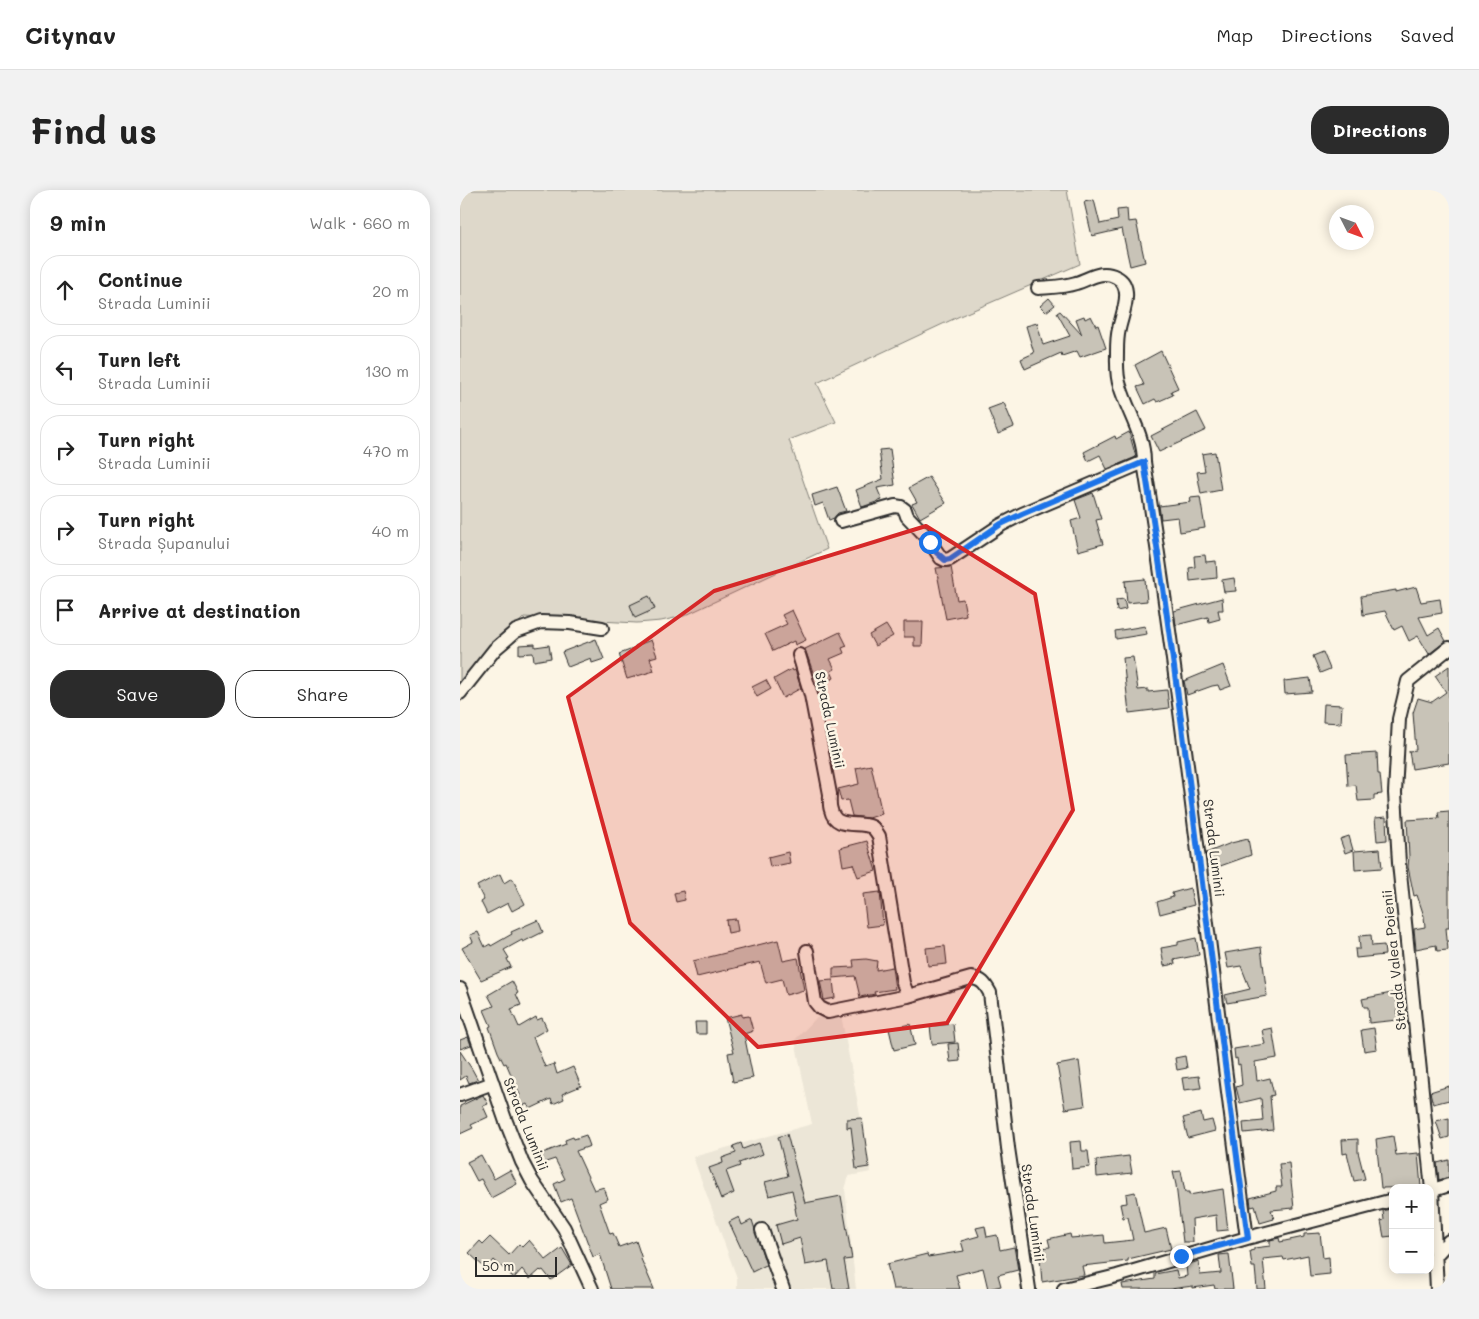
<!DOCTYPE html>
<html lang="en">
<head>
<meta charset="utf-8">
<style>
	:root { --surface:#fff; --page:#f2f2f2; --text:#222; --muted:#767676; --line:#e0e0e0; --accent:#2b2b2b }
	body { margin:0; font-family:Mali,sans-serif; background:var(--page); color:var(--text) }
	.controls { position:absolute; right:15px; bottom:15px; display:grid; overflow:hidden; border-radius:10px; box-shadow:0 2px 12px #0003 }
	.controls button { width:45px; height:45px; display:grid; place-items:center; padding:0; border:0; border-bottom:1px solid var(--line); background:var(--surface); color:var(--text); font:25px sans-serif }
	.compass { position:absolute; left:869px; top:15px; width:45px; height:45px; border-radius:50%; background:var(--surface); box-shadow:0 2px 12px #0003; rotate:132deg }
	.scale { position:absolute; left:15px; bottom:12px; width:82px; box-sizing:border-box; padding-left:5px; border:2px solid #2b2b2b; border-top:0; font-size:14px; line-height:18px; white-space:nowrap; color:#2b2b2b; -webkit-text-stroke:4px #fcf5e5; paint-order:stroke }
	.stop { position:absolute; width:15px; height:15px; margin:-11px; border:4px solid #1a73e8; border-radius:50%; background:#fff }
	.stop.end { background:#1a73e8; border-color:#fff; box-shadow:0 1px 5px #0008 }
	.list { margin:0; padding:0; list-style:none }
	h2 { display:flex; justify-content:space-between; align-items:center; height:65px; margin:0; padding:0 20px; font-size:21px }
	h2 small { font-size:16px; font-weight:400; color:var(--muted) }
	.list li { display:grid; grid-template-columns:32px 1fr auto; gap:15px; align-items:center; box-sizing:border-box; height:70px; margin:0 10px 10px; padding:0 10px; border:1px solid var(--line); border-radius:20px }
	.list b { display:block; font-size:19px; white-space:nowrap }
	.list p { margin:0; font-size:16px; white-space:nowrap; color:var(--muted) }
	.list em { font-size:16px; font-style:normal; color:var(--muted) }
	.actions { display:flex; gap:10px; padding:15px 20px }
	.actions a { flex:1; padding:11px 0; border:1px solid var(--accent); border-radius:20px; text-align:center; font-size:18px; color:var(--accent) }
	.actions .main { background:var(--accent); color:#fff }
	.icon { flex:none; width:28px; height:28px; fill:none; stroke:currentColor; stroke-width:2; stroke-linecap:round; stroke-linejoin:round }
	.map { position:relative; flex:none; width:989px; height:1099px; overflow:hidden; border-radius:20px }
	header { display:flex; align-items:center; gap:30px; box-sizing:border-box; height:70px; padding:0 25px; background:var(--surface); border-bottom:1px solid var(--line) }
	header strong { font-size:24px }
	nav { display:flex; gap:28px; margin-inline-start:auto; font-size:18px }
	.intro { display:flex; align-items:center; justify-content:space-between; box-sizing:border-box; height:120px; padding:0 30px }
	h1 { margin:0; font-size:35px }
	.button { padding:12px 22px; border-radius:20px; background:var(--accent); color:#fff; font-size:18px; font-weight:700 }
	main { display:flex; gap:30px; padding:0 30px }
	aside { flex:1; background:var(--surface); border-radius:20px; box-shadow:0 2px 12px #0003 }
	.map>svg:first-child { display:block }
	.built { fill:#ece6d7 }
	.green { fill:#ded8ca; stroke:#84827a }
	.building { fill:#c8c3b7; stroke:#2b2b2b }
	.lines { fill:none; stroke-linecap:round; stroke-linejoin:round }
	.minor-casing { stroke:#2b2b2b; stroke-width:16 }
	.minor { stroke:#fcf5e5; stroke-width:12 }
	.route { stroke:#1a73e8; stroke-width:6 }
	.marked { fill:#d62828; fill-opacity:0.2; stroke:#d62828; stroke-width:4; stroke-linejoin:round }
	.labels { text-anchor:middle; stroke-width:5; stroke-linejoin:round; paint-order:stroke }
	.street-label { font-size:14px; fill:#2b2b2b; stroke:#fcf5e5 }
</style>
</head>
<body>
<header>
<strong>Citynav</strong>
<nav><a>Map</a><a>Directions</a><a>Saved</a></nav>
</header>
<div class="intro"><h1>Find us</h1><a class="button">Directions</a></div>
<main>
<aside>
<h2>9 min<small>Walk · 660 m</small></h2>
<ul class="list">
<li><svg class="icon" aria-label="ahead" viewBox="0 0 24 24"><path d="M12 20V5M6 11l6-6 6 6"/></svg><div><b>Continue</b><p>Strada Luminii</p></div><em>20 m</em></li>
<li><svg class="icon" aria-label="left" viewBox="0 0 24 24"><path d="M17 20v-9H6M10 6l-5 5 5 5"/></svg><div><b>Turn left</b><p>Strada Luminii</p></div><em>130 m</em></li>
<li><svg class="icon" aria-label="right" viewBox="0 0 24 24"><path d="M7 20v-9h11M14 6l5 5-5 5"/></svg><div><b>Turn right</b><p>Strada Luminii</p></div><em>470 m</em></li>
<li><svg class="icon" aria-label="right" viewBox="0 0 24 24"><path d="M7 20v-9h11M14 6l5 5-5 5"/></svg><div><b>Turn right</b><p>Strada Șupanului</p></div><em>40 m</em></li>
<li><svg class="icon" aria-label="arrive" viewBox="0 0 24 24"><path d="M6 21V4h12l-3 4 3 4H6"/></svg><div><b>Arrive at destination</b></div></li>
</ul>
<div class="actions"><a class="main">Save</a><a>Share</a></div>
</aside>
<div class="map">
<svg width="989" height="1099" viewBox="0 0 989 1099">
	<rect width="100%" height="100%" fill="#fcf5e5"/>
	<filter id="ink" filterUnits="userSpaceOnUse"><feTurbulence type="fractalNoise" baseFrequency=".02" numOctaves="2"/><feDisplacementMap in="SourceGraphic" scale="10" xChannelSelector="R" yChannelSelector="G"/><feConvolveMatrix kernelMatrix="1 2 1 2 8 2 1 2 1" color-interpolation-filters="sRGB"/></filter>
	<g filter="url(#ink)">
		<path class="built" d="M381,825L411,982L389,986L385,999L396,1099H277V1088L233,967L352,934L335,850L356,828Z"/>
		<path class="green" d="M0,0H607L620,74L502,125L357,193L376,232L329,250L367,359L224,426L201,431L177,433L64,427L0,494Z"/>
		<path class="building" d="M634,10L640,34L658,30L657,20L667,19L668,32L676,31L685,72L670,76L662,39L632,46L624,12Z
			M589,108L595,115L586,122L580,116Z
			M600,121L622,145L616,129L624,126L625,129L631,126L636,136L638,135L646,158L620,167L617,161L602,166L601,163L565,179L561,169L574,163L566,136L577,133L583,155L610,146L597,123Z
			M701,161L718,198L711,201L713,205L697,212L695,209L685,214L677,197L684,195L675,175Z
			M544,213L554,237L538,244L528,219Z
			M737,222L746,240L699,262L691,246Z
			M669,242L676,267L647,279L640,265L628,271L624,262L655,246L656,249Z
			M430,259L435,295L417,298L422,310L402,317L396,300L423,289L419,260Z
			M755,262L761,300L741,304L737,282L745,281L742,264Z
			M469,287L486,313L460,328L452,314L457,312L449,298Z
			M377,297L386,321L378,323L374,328L369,330L363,313L355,316L352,305Z
			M633,303L641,329L636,330L643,354L618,361L611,331L621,328L615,310Z
			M740,307L745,338L720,342L718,327L701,329L699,316L731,312L730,308Z
			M745,365L746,372L756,371L757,388L730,391L729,378L735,377L734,366Z
			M491,377L497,410L503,409L506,425L486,429L476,378Z
			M774,388L776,401L764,402L762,390Z
			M685,389L687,411L667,413L665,391Z
			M956,397L961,412L980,409L982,423L959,427L968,445L979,438L986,451L969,464L958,446L949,451L942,436L934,440L925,421L903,425L901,406L936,400V402Z
			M189,406L195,419L175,428L170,415Z
			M762,408L763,420H758L760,429L749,432L748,427L716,435L714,421Z
			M664,409L666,419L657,421L656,410Z
			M332,420L346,450L335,455L334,451L313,461L305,444L327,434L322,425Z
			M444,432H463L462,456H454V447H444Z
			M426,435L433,446L415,456L409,445Z
			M685,436L687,444L656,449L655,441Z
			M380,442L387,456L382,458L384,463L370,469L375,479L371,481L374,488L365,492L362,485L355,488L345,459Z
			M136,449L144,469L132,473L131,468L108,477L102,462Z
			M191,450L197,466L190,468L194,481L167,489L159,464L176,458L175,456Z
			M75,454V457L89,455L91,468L74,471L73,463L59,464V455Z
			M863,462L870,479L860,483L853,466Z
			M673,467L678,500L688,499V502L707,500L709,518L669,523L663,468Z
			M763,475L771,496L760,500L758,495L752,496L727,505L724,491Z
			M989,476V573L952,579L949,561L956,560L953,523L958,508L972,512L986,502L975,486Z
			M332,479L333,481L335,480L341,498L323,508L314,489Z
			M850,488L852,502L825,504L824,491Z
			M306,490L311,499L297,507L292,497Z
			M864,514L882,515L881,533L863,532Z
			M917,563L918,584H920L922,604L914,605V610L898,611L896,595L888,596L886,565Z
			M411,575L422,624L409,628L392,626L388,610L381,611L378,599L399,594L396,578Z
			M989,621V738H986L988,760L977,761L976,755L956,759L954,739L965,737L964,726L957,705L954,706L948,677L949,666L947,630L979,628L978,622Z
			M926,627L927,650L917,651L915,628Z
			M889,646L893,660L885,663L880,649Z
			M788,649L791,665L752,679L746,663L771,653Z
			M407,651L416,681L398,687L393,674L383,676L380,658Z
			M920,659L922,678L895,680L894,661Z
			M328,662L330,673L310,677L308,667Z
			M40,684L44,693L52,688L65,714L52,721L48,713L27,724L21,712L24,710L17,696Z
			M730,698L734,715L700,724L697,712L713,707L712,703Z
			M223,701L225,710L216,712L214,703Z
			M420,702L423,735L407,737L403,704Z
			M276,729L278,741L268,743L266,730Z
			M78,730L83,742L63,752L62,750L44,760L49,768L47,769L51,777L21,790L2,758L13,752L10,745L18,742L25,757L30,754L31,756L52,744L51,742Z
			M911,745L912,756L924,755L925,765L896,768L895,759H900L899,746Z
			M736,748L739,765L714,770L715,774L704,776L701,758L718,755V752Z
			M318,750L323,771L338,768L344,800L326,805L322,789L306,793L300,772L237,787L233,771Z
			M485,756L487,774L468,776L466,758Z
			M801,757L807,806L767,813L765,805L790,799L781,776L768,778L765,763Z
			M406,769L417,771L416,780L432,777L435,799L414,802L415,804L400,807L395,786L373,788V778L394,777L393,770Z
			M373,790L375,808L364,810L360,791Z
			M52,791L58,803L56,804L61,815L51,819L59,837L76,827L77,830L82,828L87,839L73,847L85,877L94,874L97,884L113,877L121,896L102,904L104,909L93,914L91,909L70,919L67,914L60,917L55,907L60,905L46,873L44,874L38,862L29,837L31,836L24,820L34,816L28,805Z
			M936,802L938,830L909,833L908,817H904L902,809Z
			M282,824V827L289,826L293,841L284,844L293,888L273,892L268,863L274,862L265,828Z
			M235,832H246V844H236Z
			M450,834L455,855L434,860L429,839Z
			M493,834L495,852L472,854L470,836Z
			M812,838L817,868L795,872L797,891L810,888L814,905L810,906L813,940L784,943L783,933L803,931L801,908L780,913L776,897L782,895L780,874L778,875L777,868L775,869L774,859L805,854L802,840Z
			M914,838L917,859L904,861L901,840Z
			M8,847L11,855L0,859V850Z
			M498,853L500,871L490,872L488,854Z
			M0,861L12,879L18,890L9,893L6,886L0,890Z
			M725,866L727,878L717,880L715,868Z
			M619,871L625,916L605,919L597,875Z
			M739,886L741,898L724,900L722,888Z
			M989,896V910L973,914L970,902Z
			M23,905L28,914L23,916L28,927L11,935L13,938L0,944V916Z
			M741,923L743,932L752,930L755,941L728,948L723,928Z
			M402,928L409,977L396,979L391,937L387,938V929Z
			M989,928V947L982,949L976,931Z
			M327,944L345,1013L381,1006L392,1069L384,1070L389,1099H373L368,1071L345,1075L340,1048L321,1054L316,1035L337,1029L335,1018H336L332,1000L309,1006L305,992L328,986L318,947Z
			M126,945L130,956L116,961L134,1000L144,997L148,1009L139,1013L150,1044L153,1043L159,1057L176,1051L182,1069H181L194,1099H151L140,1064L133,1067L111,1008L101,1012L94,994L105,989L95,969L83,973L80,964L106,954L105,950L113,947L114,949Z
			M933,946L936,965L958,963L961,997L921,998L916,949Z
			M898,949V962L905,989L894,991L887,963L883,964L882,950Z
			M621,951L622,961H628L630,977L612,979L610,952Z
			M281,953L283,959L299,953L303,964L279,973L280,976L266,981L274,1003L261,1009L249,978L263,973L262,968L276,963L273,956Z
			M21,965L34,989L50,980L57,994L31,1008L21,989L17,991L7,972Z
			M669,966L672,983L637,987L636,970Z
			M989,970V987L979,990L977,973Z
			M829,973L834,1018L811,1020L814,1029L800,1033L795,1016L791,1017L790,1008L816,1001V997H822L819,974Z
			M721,981L725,1002H729V1005L763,999L768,1040L757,1041L756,1025L732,1029L733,1052H723L716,995L713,982Z
			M675,1002L684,1043L706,1038L711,1059L668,1069V1071L622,1076L624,1085L582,1092L580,1068L573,1069L571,1059L590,1057L588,1049L610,1044L611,1048L644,1045L645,1053L673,1050L668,1027L663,1028L660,1014L667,1013L666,1004Z
			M933,1018V1046L924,1047L921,1031L924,1030L923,1021Z
			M279,1027L282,1035L292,1030L306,1075L292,1082L269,1032Z
			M525,1036L527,1047L537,1045L540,1060L554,1057L555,1062L558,1080L538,1085L541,1096L528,1099L523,1078L496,1085L500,1099H433L427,1074L467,1064L468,1067L504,1061L501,1051L519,1046L516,1038Z
			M860,1043L863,1068L869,1067L870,1084L850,1086L848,1065L824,1070L823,1067L803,1069L806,1099H797L795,1077H792L790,1061L794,1060V1058L810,1056V1050L819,1048L820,1052L844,1047V1044Z
			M30,1047L49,1065L59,1054L62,1057L69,1050L86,1070L102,1058L112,1075L91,1090L83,1080L81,1081L80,1080L70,1089L62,1079L54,1088L34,1070L26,1079L9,1063L20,1051L23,1054Z
			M769,1064L773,1099H755L754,1095L733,1098V1096L710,1099H663L662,1094L695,1089V1084L716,1080L718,1088L727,1086L726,1075L739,1071L740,1085L761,1083L759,1065Z"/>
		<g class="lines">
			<defs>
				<path id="minor" d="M578,98C591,97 604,97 616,93C630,89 641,79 656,87C675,96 662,124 659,139C657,147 657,154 657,162C657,173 656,186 660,196C668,223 684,244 684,272C725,530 752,789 787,1048
					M381,331L435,316L441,317L445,320L447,326L466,346L481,368L485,370L490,369L541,335L562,324L684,272
					M339,465L351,505L370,604C370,609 369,615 371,620C375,640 398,631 412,637C415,639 417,643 419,646L443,793L448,806L511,788C522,789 525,794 530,803L548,958L569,1099
					M0,503L35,459L56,441L81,432L110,433L142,438
					M347,761L355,812L360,818L368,822L448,806
					M0,799L45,929L62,972L72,991L104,1038L132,1099
					M0,905L33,893
					M970,1001L989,995
					M302,1040L323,1099
					M976,1065L989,1051
					M604,1099L657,1086L787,1048L933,1010
					M977,1099L972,1000L939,673L935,603L939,529L948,491L989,458"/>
			</defs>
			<use href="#minor" class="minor-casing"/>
			<use href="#minor" class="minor"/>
		</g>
	</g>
	<g class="lines" filter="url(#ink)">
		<path class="route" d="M470,352L476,362L485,370L490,369L541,334L562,324L684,272C725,530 752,789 788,1048L721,1066"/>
	</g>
	<path class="marked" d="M466,336L575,404L613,620L487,833L298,857L170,733L108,507L254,401Z"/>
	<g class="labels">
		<g class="street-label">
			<text transform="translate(370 530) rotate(78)" y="5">Strada Luminii</text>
			<text transform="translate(754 658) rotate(83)" y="5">Strada Luminii</text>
			<text transform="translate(934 770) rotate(-96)" y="5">Strada Valea Poienii</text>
			<text transform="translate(66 934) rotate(68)" y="5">Strada Luminii</text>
			<text transform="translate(573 1023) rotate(82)" y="5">Strada Luminii</text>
		</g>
	</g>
</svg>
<div class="controls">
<button>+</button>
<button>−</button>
</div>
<svg class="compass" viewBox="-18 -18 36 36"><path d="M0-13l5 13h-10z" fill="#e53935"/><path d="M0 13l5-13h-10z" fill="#767676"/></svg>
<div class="scale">50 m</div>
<div class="stop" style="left:470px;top:352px"></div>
<div class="stop end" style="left:721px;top:1066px"></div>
</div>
</main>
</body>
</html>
